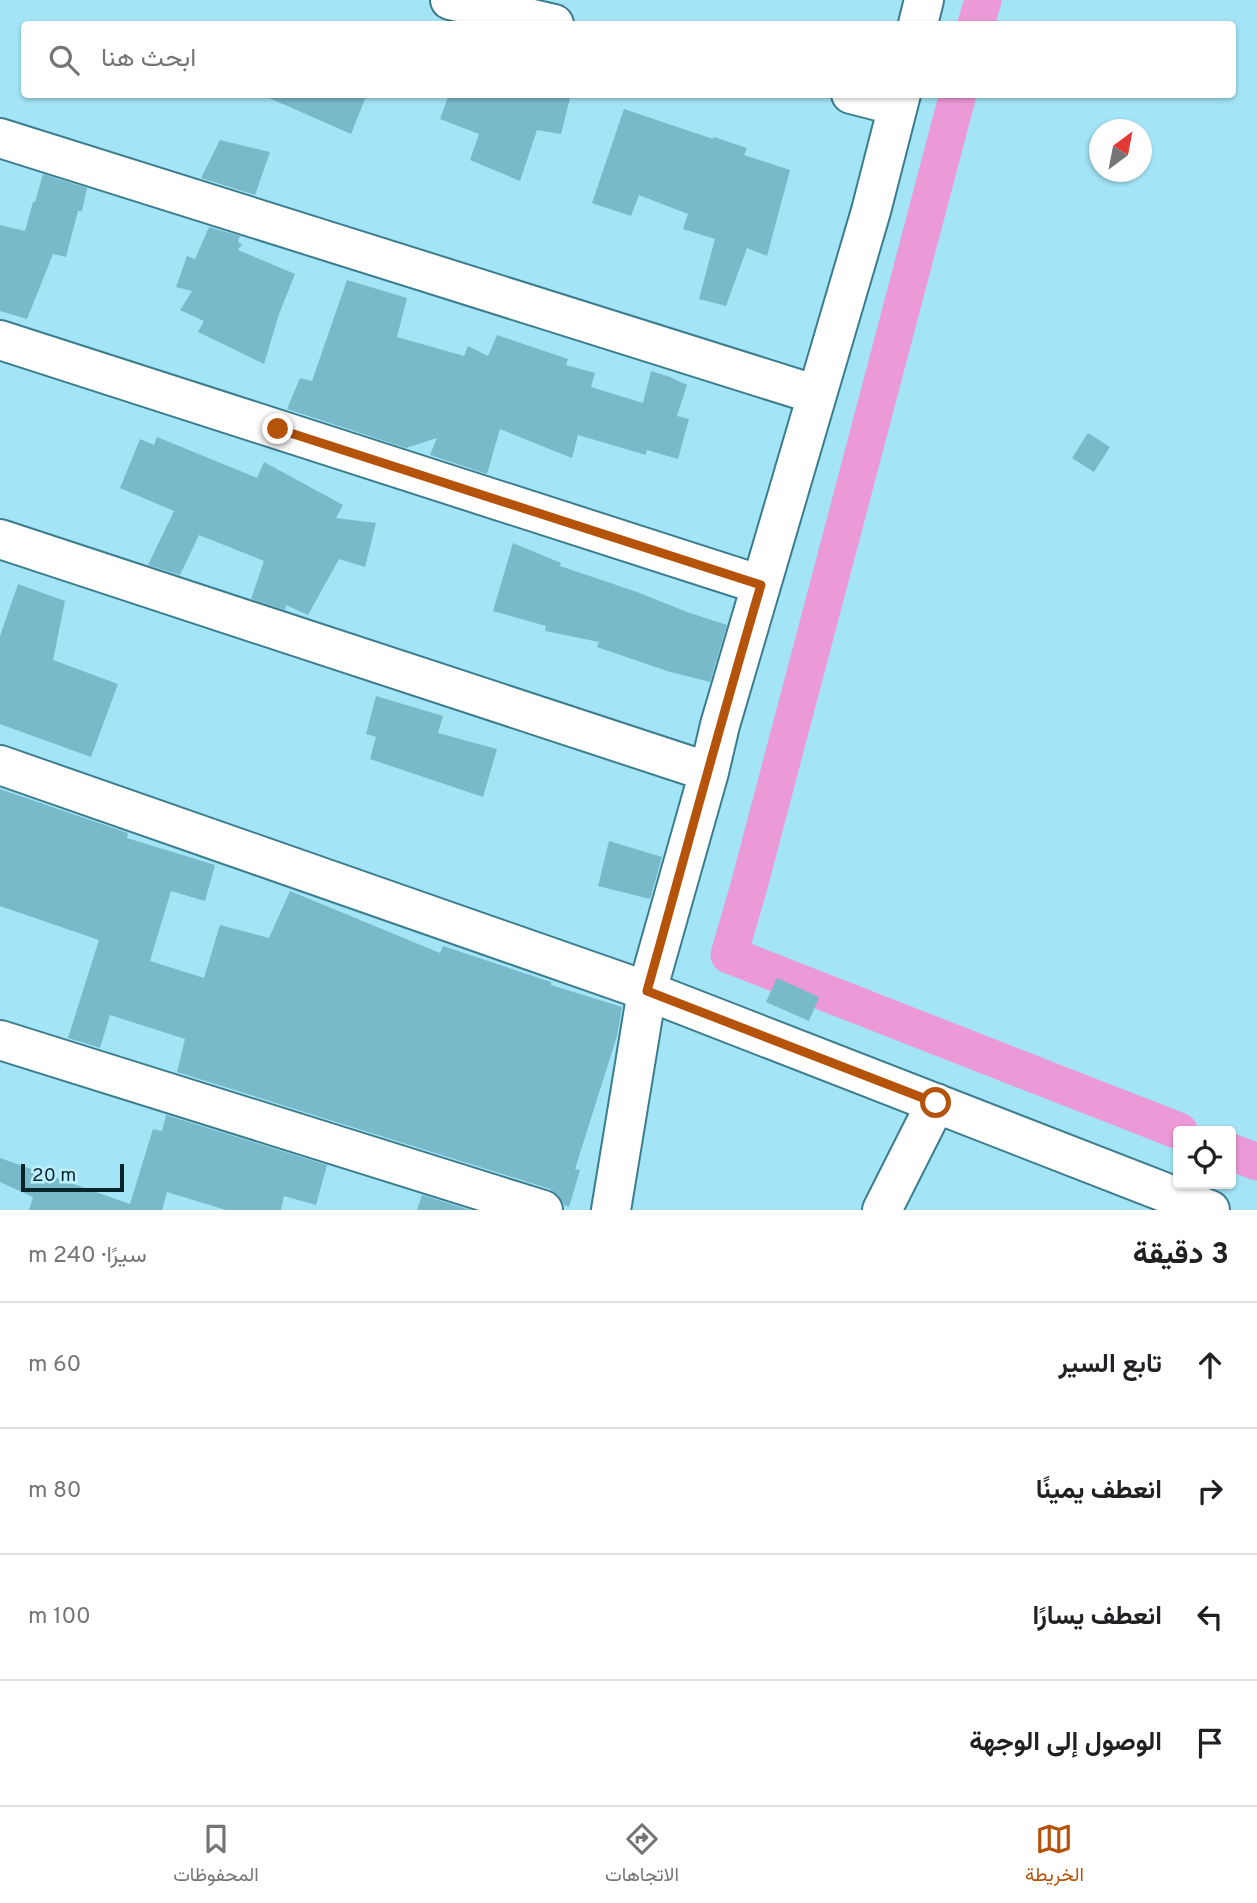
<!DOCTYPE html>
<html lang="ar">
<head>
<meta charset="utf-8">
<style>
	:root { --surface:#fff; --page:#f2f2f2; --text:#202124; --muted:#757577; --line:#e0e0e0; --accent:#b45309 }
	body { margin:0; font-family:Overpass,Vazirmatn,sans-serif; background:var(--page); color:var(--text); direction:rtl }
	.controls { position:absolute; right:21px; bottom:21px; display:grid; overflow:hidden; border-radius:7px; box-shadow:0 2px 5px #0004 }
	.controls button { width:63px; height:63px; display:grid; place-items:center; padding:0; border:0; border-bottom:2px solid var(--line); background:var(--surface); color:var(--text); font:35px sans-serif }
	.compass { position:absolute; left:1089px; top:119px; width:63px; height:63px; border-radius:50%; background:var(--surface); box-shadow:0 2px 5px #0004; rotate:32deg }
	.scale { position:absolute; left:21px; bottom:18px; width:103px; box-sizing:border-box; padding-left:7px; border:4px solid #09252c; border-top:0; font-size:19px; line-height:24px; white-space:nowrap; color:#09252c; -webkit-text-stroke:5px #bcf0ff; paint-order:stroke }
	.stop { position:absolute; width:21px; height:21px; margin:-16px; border:5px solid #b45309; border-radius:50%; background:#fff }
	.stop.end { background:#b45309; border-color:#fff; box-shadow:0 2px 7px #0008 }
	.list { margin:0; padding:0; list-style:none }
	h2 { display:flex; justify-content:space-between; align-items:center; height:91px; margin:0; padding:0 28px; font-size:30px }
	h2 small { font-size:23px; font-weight:400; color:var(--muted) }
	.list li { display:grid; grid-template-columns:46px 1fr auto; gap:21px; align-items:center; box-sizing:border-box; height:126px; padding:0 28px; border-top:2px solid var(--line) }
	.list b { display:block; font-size:26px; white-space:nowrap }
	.list em { font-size:23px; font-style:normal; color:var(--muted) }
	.icon { flex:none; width:38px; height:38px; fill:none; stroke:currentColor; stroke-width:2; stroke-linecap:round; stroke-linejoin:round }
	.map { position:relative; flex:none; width:1257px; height:1210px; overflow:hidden; direction:ltr }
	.search { position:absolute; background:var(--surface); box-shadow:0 2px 5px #0004; left:21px; right:21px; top:21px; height:77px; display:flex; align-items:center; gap:18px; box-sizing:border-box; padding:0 24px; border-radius:7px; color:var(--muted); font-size:26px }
	.sheet { height:595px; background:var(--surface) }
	nav { display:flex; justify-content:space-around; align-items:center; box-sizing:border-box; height:98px; border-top:2px solid var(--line); background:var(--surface); font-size:19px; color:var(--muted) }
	nav a { display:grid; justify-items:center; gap:4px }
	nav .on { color:var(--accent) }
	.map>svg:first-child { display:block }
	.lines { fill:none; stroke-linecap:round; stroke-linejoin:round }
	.canal { stroke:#ec99d7; stroke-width:37 }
	.building { fill:#78b9ca }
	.minor-casing { stroke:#3c7d8d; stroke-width:42 }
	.minor { stroke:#fff; stroke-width:38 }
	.route { stroke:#b45309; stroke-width:9 }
</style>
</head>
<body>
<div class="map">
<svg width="1257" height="1210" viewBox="0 0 1257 1210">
	<rect width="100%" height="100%" fill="#a3e5f7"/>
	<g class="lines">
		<path class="canal" d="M976,24L983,0
			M958,94L749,886L729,955L1179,1131
			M1231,1152L1257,1162"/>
	</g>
	<path class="building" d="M260,94H367L351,134Z
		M449,94H571L561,134L537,130L520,181L470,160L479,134L440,119Z
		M624,109L713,139L714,137L747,148L744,155L790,170L767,256L747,248L726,306L699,299L715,239L683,229L688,214L639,195L631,216L592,203Z
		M220,140L270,152L255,195L201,178Z
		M43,174L87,188L82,211H78L66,257L53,254L27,319L0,311V225L25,231L33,202H35Z
		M209,227L240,236L238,242L242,244L238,250L295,274L279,314L264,364L198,332L204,321L180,310L192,291L176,287L187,256L195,259Z
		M347,280L407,298L397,337L464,356L468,346L488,356L497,335L568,359L566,365L595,373L591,387L643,403L651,371L670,377L687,385L677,416L689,419L678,459L647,450L646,455L578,435L572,458L500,429L487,474L430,455L437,438L406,448L287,409L300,378L312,381Z
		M1088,433L1110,447L1094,472L1072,458Z
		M157,437L257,478L264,462L343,505L336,518L376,523L365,567L339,559L308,615L286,605L285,610L251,599L264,561L199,535L180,575L148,565L174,511L120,488L140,439L154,445Z
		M513,543L561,563L560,566L637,592L687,612L727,625L710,682L667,671L597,647L599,642L545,631L546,626L493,611Z
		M18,584L65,601L53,660L118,684L91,757L0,724V636Z
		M376,696L443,716L438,733L497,749L483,797L370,759L376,737L366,734Z
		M0,789L128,833L127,838L215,865L205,901L171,891L150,961L204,978L220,925L269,938L290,891L440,953L443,946L551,982V985L622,1007L617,1036L575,1169L580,1170L569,1207L564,1205L559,1196L550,1189L177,1072L185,1039L110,1015L100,1048L68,1038L99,940L0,906Z
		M609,841L662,857L650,899L598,886Z
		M777,978L819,997L809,1021L766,1002Z
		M166,1115L327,1165L316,1205L284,1196L281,1210H226L167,1192L162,1210H29L33,1197L0,1182V1158L130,1204L153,1129L162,1131Z
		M422,1195L470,1210H417Z"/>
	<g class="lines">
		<defs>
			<path id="minor" d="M450,0L554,24
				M918,24L924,0
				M851,94L898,106
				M0,138L817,395
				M0,340L761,585
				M0,539L709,772
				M0,765L647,991L1210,1210
				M0,1040L543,1210
				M611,1210L647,991L709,772L720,725L871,211L901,94
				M882,1210L936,1103"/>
		</defs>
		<use href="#minor" class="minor-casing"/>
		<use href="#minor" class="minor"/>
	</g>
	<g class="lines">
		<path class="route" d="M278,429L761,585C721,720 685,856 647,991L936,1103"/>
	</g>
</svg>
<div class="controls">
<button><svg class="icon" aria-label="locate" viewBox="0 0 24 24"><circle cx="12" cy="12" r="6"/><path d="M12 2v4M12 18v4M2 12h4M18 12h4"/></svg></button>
</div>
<svg class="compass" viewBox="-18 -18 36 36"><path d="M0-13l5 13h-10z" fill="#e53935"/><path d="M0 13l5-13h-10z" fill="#757577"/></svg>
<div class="scale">20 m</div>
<div class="stop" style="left:936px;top:1103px"></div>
<div class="stop end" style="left:278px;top:429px"></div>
<div class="search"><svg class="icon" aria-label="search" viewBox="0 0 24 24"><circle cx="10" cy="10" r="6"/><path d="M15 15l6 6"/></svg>ابحث هنا</div>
</div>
<section class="sheet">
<h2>3 دقيقة<small>سيرًا · 240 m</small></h2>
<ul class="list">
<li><svg class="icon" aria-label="ahead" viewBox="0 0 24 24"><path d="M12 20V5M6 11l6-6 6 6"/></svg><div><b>تابع السير</b></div><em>60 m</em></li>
<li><svg class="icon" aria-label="right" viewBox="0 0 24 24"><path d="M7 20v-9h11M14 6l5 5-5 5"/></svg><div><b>انعطف يمينًا</b></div><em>80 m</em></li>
<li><svg class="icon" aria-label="left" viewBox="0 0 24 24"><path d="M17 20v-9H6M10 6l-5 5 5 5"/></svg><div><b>انعطف يسارًا</b></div><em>100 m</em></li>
<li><svg class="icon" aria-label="arrive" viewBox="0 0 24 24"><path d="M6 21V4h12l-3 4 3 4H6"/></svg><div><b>الوصول إلى الوجهة</b></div></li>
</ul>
</section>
<nav>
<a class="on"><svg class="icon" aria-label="map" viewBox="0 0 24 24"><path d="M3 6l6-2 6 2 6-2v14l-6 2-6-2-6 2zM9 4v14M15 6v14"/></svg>الخريطة</a>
<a><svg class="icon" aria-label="directions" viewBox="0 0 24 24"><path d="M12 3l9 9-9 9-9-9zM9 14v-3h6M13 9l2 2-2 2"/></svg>الاتجاهات</a>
<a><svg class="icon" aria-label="saved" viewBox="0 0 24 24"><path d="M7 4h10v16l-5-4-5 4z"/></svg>المحفوظات</a>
</nav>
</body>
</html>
